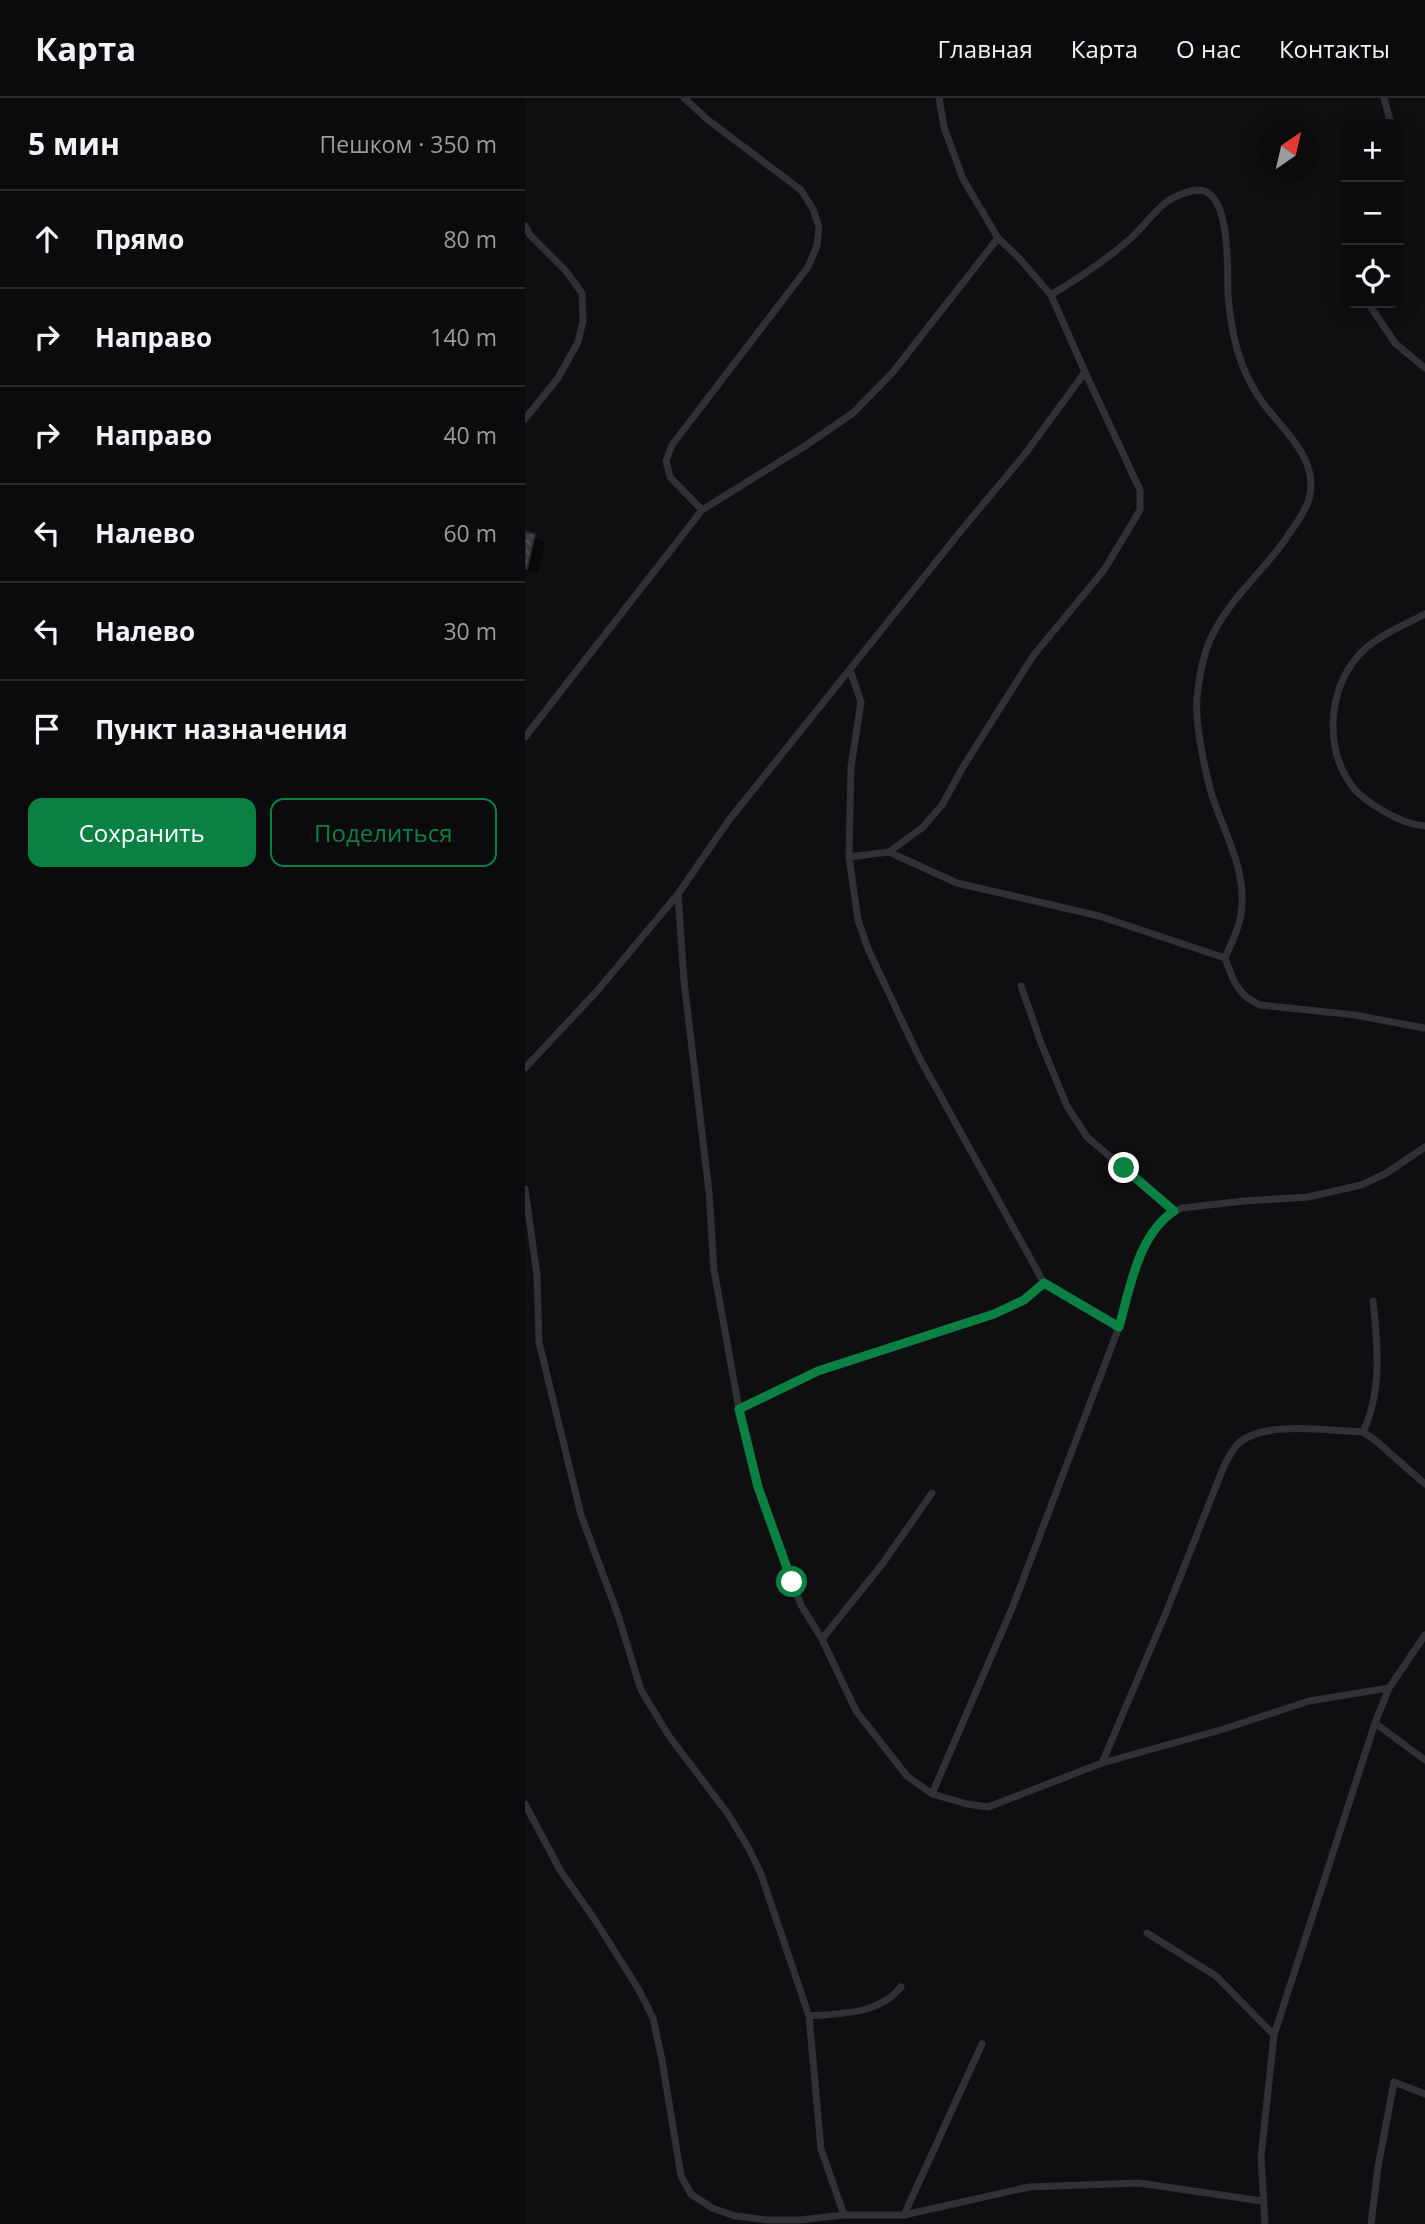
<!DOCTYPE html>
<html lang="ru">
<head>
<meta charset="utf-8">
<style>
	:root { --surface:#0b0b0d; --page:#141416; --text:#f1f3f6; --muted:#9a9b9d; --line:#2b2b2e; --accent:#0b8043 }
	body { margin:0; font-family:"Open Sans",sans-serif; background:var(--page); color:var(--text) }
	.controls { position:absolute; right:21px; top:21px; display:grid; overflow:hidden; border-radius:14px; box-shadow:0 4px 18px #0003 }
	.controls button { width:63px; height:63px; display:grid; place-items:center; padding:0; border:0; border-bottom:2px solid var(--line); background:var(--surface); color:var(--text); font:35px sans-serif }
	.compass { position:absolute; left:732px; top:21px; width:63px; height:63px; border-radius:50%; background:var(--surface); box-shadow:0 4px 18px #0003; rotate:34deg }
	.stop { position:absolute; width:21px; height:21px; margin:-16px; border:5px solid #0b8043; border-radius:50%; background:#fff }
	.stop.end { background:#0b8043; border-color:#fff; box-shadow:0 2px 7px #0008 }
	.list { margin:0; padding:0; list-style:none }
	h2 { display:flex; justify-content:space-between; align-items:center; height:91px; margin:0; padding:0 28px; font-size:30px }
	h2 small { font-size:23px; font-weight:400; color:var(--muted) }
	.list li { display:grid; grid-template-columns:46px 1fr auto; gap:21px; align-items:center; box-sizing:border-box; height:98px; padding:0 28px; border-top:2px solid var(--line) }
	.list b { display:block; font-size:26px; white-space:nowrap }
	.list em { font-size:23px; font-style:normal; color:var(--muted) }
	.actions { display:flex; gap:14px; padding:21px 28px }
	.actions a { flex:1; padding:16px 0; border:2px solid var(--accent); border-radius:14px; text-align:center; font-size:24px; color:var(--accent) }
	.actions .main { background:var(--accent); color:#fff }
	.icon { flex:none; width:38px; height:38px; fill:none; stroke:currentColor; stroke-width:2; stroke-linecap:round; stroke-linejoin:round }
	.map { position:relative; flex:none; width:900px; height:2126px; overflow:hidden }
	header { display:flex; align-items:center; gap:42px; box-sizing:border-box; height:98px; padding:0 35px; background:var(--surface); border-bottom:2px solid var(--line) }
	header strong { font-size:33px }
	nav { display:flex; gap:38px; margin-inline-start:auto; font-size:24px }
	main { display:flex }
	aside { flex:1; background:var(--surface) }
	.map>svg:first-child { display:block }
	.shadow { fill:#0007 }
	.building { fill:url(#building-back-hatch); stroke:#29292d; stroke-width:2 }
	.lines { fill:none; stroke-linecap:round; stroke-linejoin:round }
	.service { stroke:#303136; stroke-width:7 }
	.route { stroke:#0b8043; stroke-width:9 }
</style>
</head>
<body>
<header>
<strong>Карта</strong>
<nav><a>Главная</a><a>Карта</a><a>О нас</a><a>Контакты</a></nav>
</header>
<main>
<aside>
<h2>5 мин<small>Пешком · 350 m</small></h2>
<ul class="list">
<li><svg class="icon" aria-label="ahead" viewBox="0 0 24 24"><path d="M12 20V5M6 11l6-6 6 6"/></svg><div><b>Прямо</b></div><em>80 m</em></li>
<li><svg class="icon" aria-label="right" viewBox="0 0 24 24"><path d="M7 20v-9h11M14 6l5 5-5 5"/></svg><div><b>Направо</b></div><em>140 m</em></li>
<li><svg class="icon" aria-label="right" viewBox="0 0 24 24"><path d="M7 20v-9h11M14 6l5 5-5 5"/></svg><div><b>Направо</b></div><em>40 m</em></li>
<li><svg class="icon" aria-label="left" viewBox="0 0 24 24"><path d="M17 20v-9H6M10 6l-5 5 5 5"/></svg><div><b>Налево</b></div><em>60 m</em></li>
<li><svg class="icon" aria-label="left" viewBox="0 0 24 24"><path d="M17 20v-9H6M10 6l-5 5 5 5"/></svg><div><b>Налево</b></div><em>30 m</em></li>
<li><svg class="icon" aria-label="arrive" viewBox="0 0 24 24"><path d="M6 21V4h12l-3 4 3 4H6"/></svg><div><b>Пункт назначения</b></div></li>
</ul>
<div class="actions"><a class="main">Сохранить</a><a>Поделиться</a></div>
</aside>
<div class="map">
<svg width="900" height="2126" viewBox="0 0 900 2126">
	<defs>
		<pattern id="building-back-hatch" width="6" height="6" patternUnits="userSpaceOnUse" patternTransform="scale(1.75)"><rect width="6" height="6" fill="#393a3e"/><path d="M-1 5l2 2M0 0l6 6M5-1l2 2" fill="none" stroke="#525458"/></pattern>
	</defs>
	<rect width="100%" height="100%" fill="#0f0f11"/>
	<path class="shadow" d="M0,436L20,444L13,476L0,473Z"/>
	<path class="building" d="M0,434L10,436L2,471L0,470Z"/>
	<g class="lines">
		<path class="service" d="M159,0L183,22L276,92L288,111L294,129L292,148L283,169L147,347L141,363L145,379L177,412
			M414,0L419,29L438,81L473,140L494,160L526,197L560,274L500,356L439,429L204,722L153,796L159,883L184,1094L189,1172L214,1311L233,1389L276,1507L297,1541L331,1613L382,1678L407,1696L442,1706L463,1709L577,1665L699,1631L784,1603L864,1590
			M859,0L866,26
			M0,128L5,137L41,173L57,195L58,223L53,244L33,280L0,321
			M526,197C554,180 582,162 607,139C620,127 630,112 644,102C652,97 666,92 674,92C707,93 702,176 703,197C704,211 706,225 709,239C713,258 720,276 730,293C750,328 796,356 784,401C780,416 768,429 760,442C738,473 706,500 689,534C679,552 674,579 672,600C670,626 679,668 686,694C698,733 723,773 716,816C714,831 706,846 700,860C708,882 712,897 735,907L830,917L899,930
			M843,205L870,245L900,270
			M900,516C878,528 849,539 833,558C803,593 799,650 827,688C835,699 848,707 860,714C872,721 886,727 900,728
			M325,572L336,604L326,669L324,759L333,822L343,851L394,959L519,1185L594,1229C605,1190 614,1127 657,1110L719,1103L783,1099L836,1087L860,1076L900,1049
			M0,639L177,412L280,348L328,315L368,274L473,140
			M364,754L432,785L574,818L700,860
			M324,759L364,754L398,729L417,707L438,669L508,558L579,472L615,412V392L560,274
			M496,888L516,945L542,1008L562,1039L649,1113
			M0,970L73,892L153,796
			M0,1091L12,1177L14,1244L56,1417L93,1517L116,1592L144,1638L203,1716L223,1749L236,1776L284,1918L296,2051L319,2117
			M214,1311L293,1273L469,1216L499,1202L519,1185
			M838,1334C857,1294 853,1247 848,1203
			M297,1541L358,1465L407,1395
			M850,1625L900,1662
			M577,1665L640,1517L697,1373C701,1363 706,1353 714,1345C739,1322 805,1333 838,1334L850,1342L900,1386
			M407,1696L488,1508L594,1229
			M0,1706L35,1772L70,1822L114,1892L128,1920L137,1962L156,2078L166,2096L187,2110L210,2118L243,2122H274L319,2117H379L504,2089L614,2085L737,2103
			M622,1835L691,1878L749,1937
			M284,1918C318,1915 353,1917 376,1889
			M379,2117L457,1946
			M740,2126L736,2059L749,1937L850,1625L864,1590L900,1537
			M846,2126L853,2069L869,1984L900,1996"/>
	</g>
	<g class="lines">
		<path class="route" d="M267,1484L233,1389L214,1311L293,1273L469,1216L499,1202L519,1185L594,1229C605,1190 613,1137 649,1113L599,1070"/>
	</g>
</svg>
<div class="controls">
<button>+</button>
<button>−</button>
<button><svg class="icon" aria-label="locate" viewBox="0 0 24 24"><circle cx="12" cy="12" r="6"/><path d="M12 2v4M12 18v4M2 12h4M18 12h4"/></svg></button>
</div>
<svg class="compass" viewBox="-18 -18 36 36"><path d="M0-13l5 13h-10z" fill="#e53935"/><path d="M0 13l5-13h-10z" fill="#9a9b9d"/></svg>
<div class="stop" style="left:267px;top:1484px"></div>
<div class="stop end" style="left:599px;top:1070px"></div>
</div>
</main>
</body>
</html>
